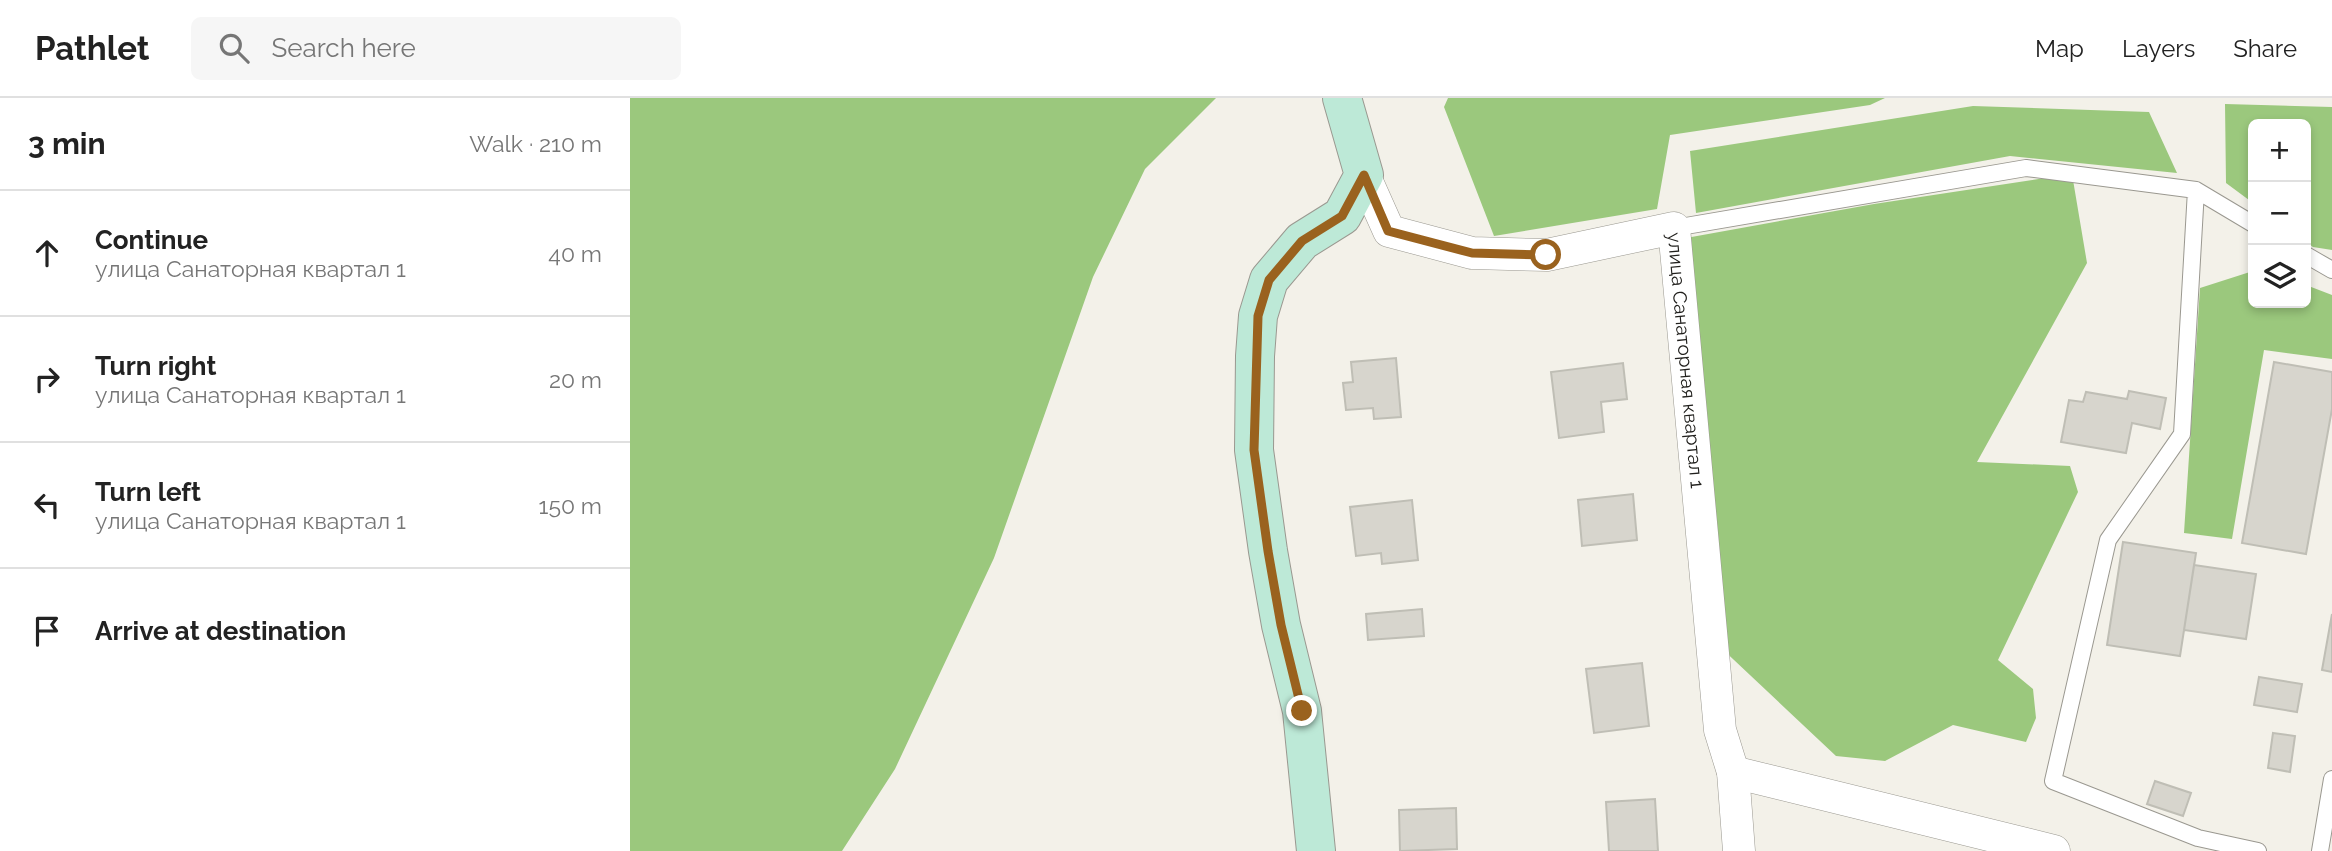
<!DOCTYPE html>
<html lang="en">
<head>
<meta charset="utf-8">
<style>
	:root { --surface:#fff; --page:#f6f6f6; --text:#222; --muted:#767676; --line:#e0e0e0 }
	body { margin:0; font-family:Raleway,sans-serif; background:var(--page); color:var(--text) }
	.controls { position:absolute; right:21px; top:21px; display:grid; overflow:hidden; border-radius:10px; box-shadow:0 4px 10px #0003 }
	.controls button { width:63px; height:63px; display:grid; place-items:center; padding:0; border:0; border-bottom:2px solid var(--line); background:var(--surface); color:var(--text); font:35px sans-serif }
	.stop { position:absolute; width:21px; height:21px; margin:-16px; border:5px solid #9a621e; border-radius:50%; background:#fff }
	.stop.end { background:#9a621e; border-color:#fff; box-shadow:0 2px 7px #0008 }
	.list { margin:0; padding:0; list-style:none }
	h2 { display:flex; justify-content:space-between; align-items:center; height:91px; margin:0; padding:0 28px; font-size:30px }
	h2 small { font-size:23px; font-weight:400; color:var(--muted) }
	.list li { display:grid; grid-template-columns:46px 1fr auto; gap:21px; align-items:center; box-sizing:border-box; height:126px; padding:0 28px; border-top:2px solid var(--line) }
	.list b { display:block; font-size:26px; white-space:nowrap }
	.list p { margin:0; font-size:23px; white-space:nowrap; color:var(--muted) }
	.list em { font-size:23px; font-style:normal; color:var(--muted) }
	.icon { flex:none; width:38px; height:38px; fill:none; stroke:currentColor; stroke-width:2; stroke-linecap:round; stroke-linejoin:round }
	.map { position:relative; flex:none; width:1702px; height:753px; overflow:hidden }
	header { display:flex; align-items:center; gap:42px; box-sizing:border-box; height:98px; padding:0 35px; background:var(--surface); border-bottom:2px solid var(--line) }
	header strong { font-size:33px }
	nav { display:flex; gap:38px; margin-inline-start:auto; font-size:24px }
	.search { width:490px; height:63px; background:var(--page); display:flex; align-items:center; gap:18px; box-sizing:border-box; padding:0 24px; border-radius:10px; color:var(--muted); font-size:26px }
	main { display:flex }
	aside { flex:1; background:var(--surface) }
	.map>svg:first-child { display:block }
	.forest { fill:#9bc87d }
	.building { fill:#d7d5cd; stroke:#bfbeb5; stroke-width:2 }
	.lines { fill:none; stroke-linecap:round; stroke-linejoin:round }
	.lane-casing { stroke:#9a9890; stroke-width:18 }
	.street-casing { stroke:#9a9890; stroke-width:33 }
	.secondary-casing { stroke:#9a9890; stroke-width:40 }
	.lane { stroke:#fff; stroke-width:16 }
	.street { stroke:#fff; stroke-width:32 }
	.secondary { stroke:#bde9d7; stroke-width:38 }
	.route { stroke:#9a621e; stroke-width:9 }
	.labels { text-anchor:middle; stroke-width:5; stroke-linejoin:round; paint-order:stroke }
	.street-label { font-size:19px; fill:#21201d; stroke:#fff }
</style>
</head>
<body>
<header>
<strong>Pathlet</strong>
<div class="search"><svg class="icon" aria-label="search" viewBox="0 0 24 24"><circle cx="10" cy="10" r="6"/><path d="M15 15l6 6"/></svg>Search here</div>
<nav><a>Map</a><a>Layers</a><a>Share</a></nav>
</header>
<main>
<aside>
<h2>3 min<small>Walk · 210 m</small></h2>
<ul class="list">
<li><svg class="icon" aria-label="ahead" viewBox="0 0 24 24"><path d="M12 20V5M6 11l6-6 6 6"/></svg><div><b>Continue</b><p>улица Санаторная квартал 1</p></div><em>40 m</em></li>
<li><svg class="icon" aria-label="right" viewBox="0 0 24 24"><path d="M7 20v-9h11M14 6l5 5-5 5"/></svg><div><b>Turn right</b><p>улица Санаторная квартал 1</p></div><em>20 m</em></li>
<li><svg class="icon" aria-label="left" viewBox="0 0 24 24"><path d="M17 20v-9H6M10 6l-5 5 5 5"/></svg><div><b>Turn left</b><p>улица Санаторная квартал 1</p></div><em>150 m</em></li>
<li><svg class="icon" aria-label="arrive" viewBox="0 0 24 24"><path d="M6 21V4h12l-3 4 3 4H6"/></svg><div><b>Arrive at destination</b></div></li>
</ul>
</aside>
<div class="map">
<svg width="1702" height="753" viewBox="0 0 1702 753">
	<rect width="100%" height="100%" fill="#f3f1e9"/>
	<path class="forest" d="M0,0H586L515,71L463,179L364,460L265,671L212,753H0Z
		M818,0H1255L1240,7L1040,37L1027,111L864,138L814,9Z
		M1595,6L1702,9V152L1683,149L1676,144V26H1623V105L1596,85Z
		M1343,8L1519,14L1547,75L1380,58L1066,115L1060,53Z
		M1442,76L1457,165L1347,364L1440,368L1448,394L1368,562L1403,591L1406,620L1396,644L1323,627L1255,663L1206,658L1087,546L1056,140L1244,106Z
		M1623,173V205H1676V187L1702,197V261L1634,252L1602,441L1554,435L1570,190Z"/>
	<path class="building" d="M766,260L771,319L744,321L743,310L716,312L713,285L723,284L721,264Z
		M1644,264L1702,274V311L1676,456L1612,445Z
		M993,265L997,301L971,304L974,334L929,340L921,274Z
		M1499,293L1536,300L1530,331L1502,325L1496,355L1431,344L1439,302L1453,304L1456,294L1497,301Z
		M1003,396L1007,442L952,448L948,402Z
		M782,402L788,462L752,466L751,455L726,458L720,409Z
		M1493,444L1566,455L1550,558L1477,547Z
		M1564,467L1626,476L1616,541L1554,532Z
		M792,511L794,538L738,542L736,516Z
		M1702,516V574L1692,572Z
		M1012,565L1019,628L964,635L956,571Z
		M1629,579L1672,586L1667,614L1624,607Z
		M1643,635L1665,638L1660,674L1638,670Z
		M1525,683L1561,695L1553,718L1517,706Z
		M1025,701L1028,753H979L976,704Z
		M826,710L827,751L770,753L769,712Z"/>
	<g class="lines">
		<defs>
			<path id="lane" d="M1566,92L1552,336L1478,442L1423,683L1568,740L1628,753
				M1044,130L1396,70L1566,92L1623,126
				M1676,157L1702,172
				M1690,753L1702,681"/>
			<g id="street">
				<path id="s1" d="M734,77L759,133L842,155L917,157L1044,130L1090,632L1103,674L1109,753"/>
				<path d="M1103,674L1424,753"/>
			</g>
			<path id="secondary" d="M686,753L672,613L651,527L638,453L624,352L625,258L628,218L639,182L672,143L712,118L734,77L712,0"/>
		</defs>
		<use href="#lane" class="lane-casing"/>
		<use href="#street" class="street-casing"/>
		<use href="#secondary" class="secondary-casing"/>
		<use href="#lane" class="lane"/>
		<use href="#street" class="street"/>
		<use href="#secondary" class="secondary"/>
	</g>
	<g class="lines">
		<path class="route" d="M672,613L651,527L638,453L624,352L628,218L639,182L672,143L712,118L734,77L758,133L842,155L916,157"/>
	</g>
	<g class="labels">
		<g class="street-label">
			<text dy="7" stroke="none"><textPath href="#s1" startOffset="485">улица Санаторная квартал 1</textPath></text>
		</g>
	</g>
</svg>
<div class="controls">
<button>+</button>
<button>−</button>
<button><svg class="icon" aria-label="layers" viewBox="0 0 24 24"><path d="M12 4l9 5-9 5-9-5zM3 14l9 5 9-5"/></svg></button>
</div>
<div class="stop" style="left:916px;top:157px"></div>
<div class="stop end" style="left:672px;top:613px"></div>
</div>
</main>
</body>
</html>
